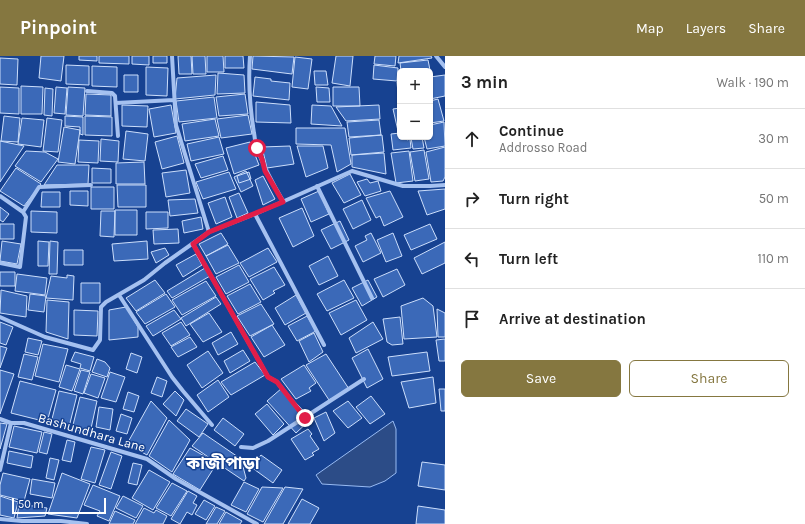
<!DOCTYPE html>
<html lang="en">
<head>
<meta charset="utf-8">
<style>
	:root { --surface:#fff; --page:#f2f2f2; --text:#222; --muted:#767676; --line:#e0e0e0; --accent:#857740 }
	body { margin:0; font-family:Karla,"Noto Sans Bengali",sans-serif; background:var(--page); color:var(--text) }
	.controls { position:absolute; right:12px; top:12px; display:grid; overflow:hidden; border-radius:6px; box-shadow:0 1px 3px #0004 }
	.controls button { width:36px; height:36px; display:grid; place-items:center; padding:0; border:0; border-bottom:1px solid var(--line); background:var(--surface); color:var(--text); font:20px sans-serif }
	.scale { position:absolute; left:12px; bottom:10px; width:94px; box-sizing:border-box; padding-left:4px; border:2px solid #fff; border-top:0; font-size:11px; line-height:14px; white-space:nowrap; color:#fff; -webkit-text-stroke:3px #174291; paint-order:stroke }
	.stop { position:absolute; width:12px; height:12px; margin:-9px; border:3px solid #e11d48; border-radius:50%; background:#fff }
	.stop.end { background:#e11d48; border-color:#fff; box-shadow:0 1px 4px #0008 }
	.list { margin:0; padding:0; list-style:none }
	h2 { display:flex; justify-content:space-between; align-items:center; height:52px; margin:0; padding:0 16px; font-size:17px }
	h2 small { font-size:13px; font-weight:400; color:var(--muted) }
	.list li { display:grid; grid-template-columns:26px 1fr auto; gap:12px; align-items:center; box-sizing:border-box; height:60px; padding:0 16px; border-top:1px solid var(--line) }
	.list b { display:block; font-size:15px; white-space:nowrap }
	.list p { margin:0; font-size:13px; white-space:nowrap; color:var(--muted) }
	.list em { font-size:13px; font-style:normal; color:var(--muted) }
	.actions { display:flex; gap:8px; padding:12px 16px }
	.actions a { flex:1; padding:9px 0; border:1px solid var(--accent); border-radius:6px; text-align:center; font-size:14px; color:var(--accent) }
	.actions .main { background:var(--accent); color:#fff }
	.icon { flex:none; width:22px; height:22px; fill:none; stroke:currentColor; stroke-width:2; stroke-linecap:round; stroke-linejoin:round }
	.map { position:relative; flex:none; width:445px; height:468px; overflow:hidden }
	header { display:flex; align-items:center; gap:24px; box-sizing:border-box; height:56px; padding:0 20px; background:var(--accent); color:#fff }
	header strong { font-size:19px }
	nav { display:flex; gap:22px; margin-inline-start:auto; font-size:14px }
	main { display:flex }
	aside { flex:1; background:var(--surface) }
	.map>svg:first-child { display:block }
	.water { fill:#2c4c87; stroke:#98bbf3 }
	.building { fill:#3b69b8; stroke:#ccdefb }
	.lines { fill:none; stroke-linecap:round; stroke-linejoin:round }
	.minor { stroke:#a5c1f0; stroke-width:4 }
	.route { stroke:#e11d48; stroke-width:5 }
	.labels { text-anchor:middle; stroke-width:3; stroke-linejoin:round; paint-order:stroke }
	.street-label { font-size:13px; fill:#fff; stroke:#174291 }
	.district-label { font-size:17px; font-weight:bold; fill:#fff; stroke:#174291 }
</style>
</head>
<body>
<header>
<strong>Pinpoint</strong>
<nav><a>Map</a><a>Layers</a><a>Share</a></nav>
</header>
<main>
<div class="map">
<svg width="445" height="468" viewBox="0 0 445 468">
	<rect width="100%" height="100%" fill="#174291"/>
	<path class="water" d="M393,365L396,373V417L385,425L370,431L322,428L316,419Z"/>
	<path class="building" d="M41,0H64L61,25L39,22Z
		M79,0H97V5L79,4Z
		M99,0H129V8L99,7Z
		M132,0H149V9L132,8Z
		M153,0H167V7H153Z
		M178,0H191L192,18H179Z
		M192,0H205L206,18H193Z
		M207,0H223L224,16H207Z
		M225,0H243L244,12H225Z
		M253,0L294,1L292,18L252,13Z
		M336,0H353L350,30L332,27Z
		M375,0H396L395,10L374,8Z
		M399,0H431L432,2L398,7Z
		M295,1L312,3L308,33L292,31Z
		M0,2L18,3L17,29L0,28Z
		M428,4L431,19H430V15H401L400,7Z
		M66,9L89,10V29L66,28Z
		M374,9L398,12L397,25L373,23Z
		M92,10L117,11V31L92,30Z
		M146,11L168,12L167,40L146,39Z
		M314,15H326L328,29H315Z
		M218,17L244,19L245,37L217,38Z
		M124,19H138V36H124Z
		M216,19L215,39L175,43L177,22Z
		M445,19V40L430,43V21Z
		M255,21L271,23V25L290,27L289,44L253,40Z
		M400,25V49H399L397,26Z
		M21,30L43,31L42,58H21Z
		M0,31L19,32V58L0,57Z
		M56,31L67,32L65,58L54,57Z
		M68,31L85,32L83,60L66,59Z
		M316,31L329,32L330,46H317Z
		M333,31H359L360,50H333Z
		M45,32L53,33L52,60L44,59Z
		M86,38L111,39V60L85,59Z
		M245,38L248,58L219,60L216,41Z
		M214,41L217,62L179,66L176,45Z
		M438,43L444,65L430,67V45Z
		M256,46L290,49L291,67L256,66Z
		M122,49L148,50L147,71L122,70Z
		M171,49L176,77L154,81L149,53Z
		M312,49L331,50L342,70L311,68Z
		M379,49L380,63L346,65L336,51Z
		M400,52V75H398L393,53Z
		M248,59L252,78L221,82L217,63Z
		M4,60L20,62L18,86L1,85Z
		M65,60L83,61V79L80,78V71L65,70Z
		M85,60L112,61V80L85,79Z
		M22,62L44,64L41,91L18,88Z
		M47,62L62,64L58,96L43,95Z
		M215,63L219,80L185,85L182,68Z
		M379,64L381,79L349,81L347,66Z
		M444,66L445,90L427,93L424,81H430V69Z
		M64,71L80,74L75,108L58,106Z
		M296,72H345L351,108L337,116L331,89L296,88Z
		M126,75L148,78L145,105L123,103Z
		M400,77V81H407V84L410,83L411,92L393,94L391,78Z
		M382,79L384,96L351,99L349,82Z
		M177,80L184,107L162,113L155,86Z
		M219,81L224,98L191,105L187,88Z
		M408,81H422L424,92L413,93L411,82H408Z
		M101,83L119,85L118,106L100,105Z
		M79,84L99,85L98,107L78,106Z
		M0,85L24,90L0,126Z
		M250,86L259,109L234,118L226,92Z
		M290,90L294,108L267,112L262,91Z
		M297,90H323L328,112L306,121Z
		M445,91V121L443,125L431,126L426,96Z
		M424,94L429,123L415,125L410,96Z
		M26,95L45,96L58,103L41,126L15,110Z
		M409,95L413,125L396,127L391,97Z
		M384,97L386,118L352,111V99Z
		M223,100L228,114L201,122L195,108Z
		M144,106L145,128H116V107Z
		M57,109H89L88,128L44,129Z
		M16,112L41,128L24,150L0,135Z
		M92,112L111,113V127H92Z
		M186,114L190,137L166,141L162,117Z
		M246,115L253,130L241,136L234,121Z
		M229,116L236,133L203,143L196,126Z
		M249,116L251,123L239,127L237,120Z
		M350,118L361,139L344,147L332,127Z
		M263,120L275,143L263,149L255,124Z
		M367,123L370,127L378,125L381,135L365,140L357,126Z
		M117,129H146V151H118Z
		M91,131H114V153H91Z
		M445,133V153L427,159L418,135Z
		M70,135H88V150L70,149Z
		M319,135L329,158L311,166L301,143Z
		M390,135L403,161L384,170L380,160L376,162L366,142Z
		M42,136H60V151H41Z
		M239,137L248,157L237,162L229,141Z
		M225,141L232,161L216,168L208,147Z
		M195,143L198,157L170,160L168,144Z
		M362,144L371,164L353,173L343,153Z
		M0,151L9,158L3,166L0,164Z
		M302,152L314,180L293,191L279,162Z
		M115,154H137V179H115Z
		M31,155L57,156V177L31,176Z
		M101,155H115L114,181L100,180Z
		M146,156H168V172L146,173Z
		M201,161L203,173L184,177L182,165Z
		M340,165L349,184L331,193L321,174Z
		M0,168H14V183H0Z
		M430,168L437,183L411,194L404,179Z
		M178,173L179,187L154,188L153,174Z
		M221,177L228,188L206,200L199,188Z
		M371,177L381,197L363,206L355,190L367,184L365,180Z
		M393,177L402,200L386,206L377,184Z
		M2,185L21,188L17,208L0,205Z
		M38,185L49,186L48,210H38Z
		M50,185L58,186L57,218H49Z
		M147,185L148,203L114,205L112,188Z
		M445,186V207L422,218L414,202Z
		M228,189L239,207L216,218L206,200Z
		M165,192L169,199L156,207L151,196Z
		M268,192L277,206L249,221L240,207Z
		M64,194H83V209H64Z
		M196,198L202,209L183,221L176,209Z
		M328,200L338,220L319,229L309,210Z
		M239,209L249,226L226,238L216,221Z
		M274,211L285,229L273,235L275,237L263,244L250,223Z
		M205,212L210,220L172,242L167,235Z
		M397,213L405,229L383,241L374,223Z
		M0,216H15V230H0Z
		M17,218L47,222L45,239L15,235Z
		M67,219L74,220L73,244L46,242L51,220L67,222Z
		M155,224L165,237L136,255L126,242Z
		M344,224L354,242L327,255L317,238Z
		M368,224L377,241L362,250L352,232Z
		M206,225L216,240L182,259L172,244Z
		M81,227H100V247H81Z
		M250,228L261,246L238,258L227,240Z
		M1,234L27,240L26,261L0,257Z
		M30,238L46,240L44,256L28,254Z
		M166,238L175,251L145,268L136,256Z
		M296,239L306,257L285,269L275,252Z
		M216,241L221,248L186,270L181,262Z
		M423,242L433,250L437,281L404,283L401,250Z
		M47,244L69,246L68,283L46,276Z
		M356,244L367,264L341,279L329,257Z
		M261,248L274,268L250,280L237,260Z
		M126,251L138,271V281L109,284V254Z
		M437,253L445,257V281H438Z
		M74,254L98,255L97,280L74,279Z
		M174,254L181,263L153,280L146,270Z
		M209,257L222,276L203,286L190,268Z
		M307,260L316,275L297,285L288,270Z
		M400,261L403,288L392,289L387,286L383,263Z
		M0,266L13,271L6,289L0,287Z
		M181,266L190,279L171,290L162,277Z
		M373,266L383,283L356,297L349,282Z
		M272,269L285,289L264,301L251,281Z
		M231,276L238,288L218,299L212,287Z
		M314,277L323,296L309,306L299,285Z
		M190,281L197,291L178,301L171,291Z
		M28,282L42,285L38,299L25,296Z
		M445,283V305H439L436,284Z
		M43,288L68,293L59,326L35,320Z
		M0,290L7,292L0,312Z
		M368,293L383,323L367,332L352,302Z
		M243,294L250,305L230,317L224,305Z
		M208,295L223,317L202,332L187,309Z
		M75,296L94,301L90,315L80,312L81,308L71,305Z
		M427,296L430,315L392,320L388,301Z
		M131,297L142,301L137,317L126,313Z
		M24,298L38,301L32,324L18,321Z
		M326,298L349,333L329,344L306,309Z
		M97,303L105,306L110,312L107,321L92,316Z
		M255,306L265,319L231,339L221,326Z
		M66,309L80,313L72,335L59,331Z
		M304,309L316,327L309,332L311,335L296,343L281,323Z
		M0,314L14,318L0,358Z
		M81,314L90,316L83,338L74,335Z
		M110,316L125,321L116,346L101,342Z
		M91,318L105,322L98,342L84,337Z
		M157,321L167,325L162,341L151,337Z
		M433,321L436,347L409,352L401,326Z
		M218,324L229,341L208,356L197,339Z
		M20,325L56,334L47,366L11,357Z
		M282,332L311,363L296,377L267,345Z
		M439,333H445V355H441Z
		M59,335L77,339L69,371L51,367Z
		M175,335L184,344L176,360L163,348Z
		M128,336L139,340L134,356L123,353Z
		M371,340L385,358L370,368L356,351Z
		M80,341L97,345L90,377L72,373Z
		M151,345L167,362L147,399L127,388Z
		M348,345L362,362L348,372L333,355Z
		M267,348L284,368L273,379L255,358Z
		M99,351L113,353L110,374L96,371Z
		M186,353L208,368L199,381L177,365Z
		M326,356L335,377L324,385L314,362Z
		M121,358L132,362L127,378L116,375Z
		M223,362L244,378L235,390L214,374Z
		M169,364L190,384L172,416L149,400Z
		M0,367L7,368L0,393Z
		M14,370L42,376L37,397L9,391Z
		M308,373L312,378L310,380L319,393L312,397L314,399L305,404L291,383Z
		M44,376L52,378L47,398L39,396Z
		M203,377L241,403L246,422L244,425L192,390Z
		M67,384L75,386L71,406L62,404Z
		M91,391L105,394L95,427L81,423Z
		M190,392L217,407L200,434L173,418Z
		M9,395L33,400L31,412L7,407Z
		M111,396L122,400L111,433L99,429Z
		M261,399L282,414L273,427L251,411Z
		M50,402L59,404L54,424L46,422Z
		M422,406L445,409V434L418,430Z
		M133,407L142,409L137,429L128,427Z
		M149,414L170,426L153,454L132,442Z
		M3,417L30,423L24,445L0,439V429Z
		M62,417L90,428L77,462L48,458Z
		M32,423L55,427L52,442L30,438Z
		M244,426L259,433L246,456L231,449Z
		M172,427L187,435L171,460L156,452Z
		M93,429L120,440L109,465L97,460L100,455L84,449Z
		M262,431L283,432L263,466L247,458Z
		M285,431L303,433L283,468H264Z
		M188,435L197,440L193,447L197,449L192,459L187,456L180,468L171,463Z
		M0,440L18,446L14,462L0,459Z
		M123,440L143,450L136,462L116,452Z
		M302,443L319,452L310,468H288Z
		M204,444L215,450L206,464L195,458Z
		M19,448L47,452L45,460L17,462Z
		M418,450L445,454V468H416Z
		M216,451L225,455L217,468H206Z
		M144,452L154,457L156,454L167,460L163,468H135Z
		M115,455L135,464L133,468H109Z
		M226,456L242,465L240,468H219Z"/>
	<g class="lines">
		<path class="minor" d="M172,0L176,69L209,176
			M250,0C248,26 250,52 254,77C255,82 255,88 257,93C264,111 273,128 283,145
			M436,0L445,11
			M87,35L112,37L115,40L118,80
			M116,47L174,44
			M317,130L372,242
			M0,140L23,156L26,161L20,211L0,207
			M23,156L39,131L91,129
			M255,158L324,289
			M193,188L268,321L277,326L305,362
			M119,239L172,321L183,335L212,369
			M0,261L45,281L93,294L100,284L101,251L106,246L144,224L165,207L209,176L255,158L352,115L403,130H430L445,129
			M0,363L11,367H24L147,403L176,423L257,468
			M241,391L253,392L268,385L364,323
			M0,414L11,367
			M0,463L22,465H61L87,468"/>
	</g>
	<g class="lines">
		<path class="route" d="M257,92L262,103L265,115L283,146L209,176L193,188L268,321L277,326L305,362"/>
	</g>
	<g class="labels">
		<g class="street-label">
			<text transform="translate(92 376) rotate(16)" y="5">Bashundhara Lane</text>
		</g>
		<g class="district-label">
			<text x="223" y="413">কাজীপাড়া</text>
		</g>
	</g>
</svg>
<div class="controls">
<button>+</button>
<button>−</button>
</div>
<div class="scale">50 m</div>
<div class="stop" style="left:257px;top:92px"></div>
<div class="stop end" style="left:305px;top:362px"></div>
</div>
<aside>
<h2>3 min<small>Walk · 190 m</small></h2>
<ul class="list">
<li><svg class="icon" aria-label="ahead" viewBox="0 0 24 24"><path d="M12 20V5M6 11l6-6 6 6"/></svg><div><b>Continue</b><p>Addrosso Road</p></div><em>30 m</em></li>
<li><svg class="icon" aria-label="right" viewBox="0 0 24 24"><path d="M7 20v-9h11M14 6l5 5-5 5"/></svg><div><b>Turn right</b></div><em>50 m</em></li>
<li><svg class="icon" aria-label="left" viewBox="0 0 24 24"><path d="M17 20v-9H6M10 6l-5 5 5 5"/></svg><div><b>Turn left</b></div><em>110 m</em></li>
<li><svg class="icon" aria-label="arrive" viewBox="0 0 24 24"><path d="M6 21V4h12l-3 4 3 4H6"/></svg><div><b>Arrive at destination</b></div></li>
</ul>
<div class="actions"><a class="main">Save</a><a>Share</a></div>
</aside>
</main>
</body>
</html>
